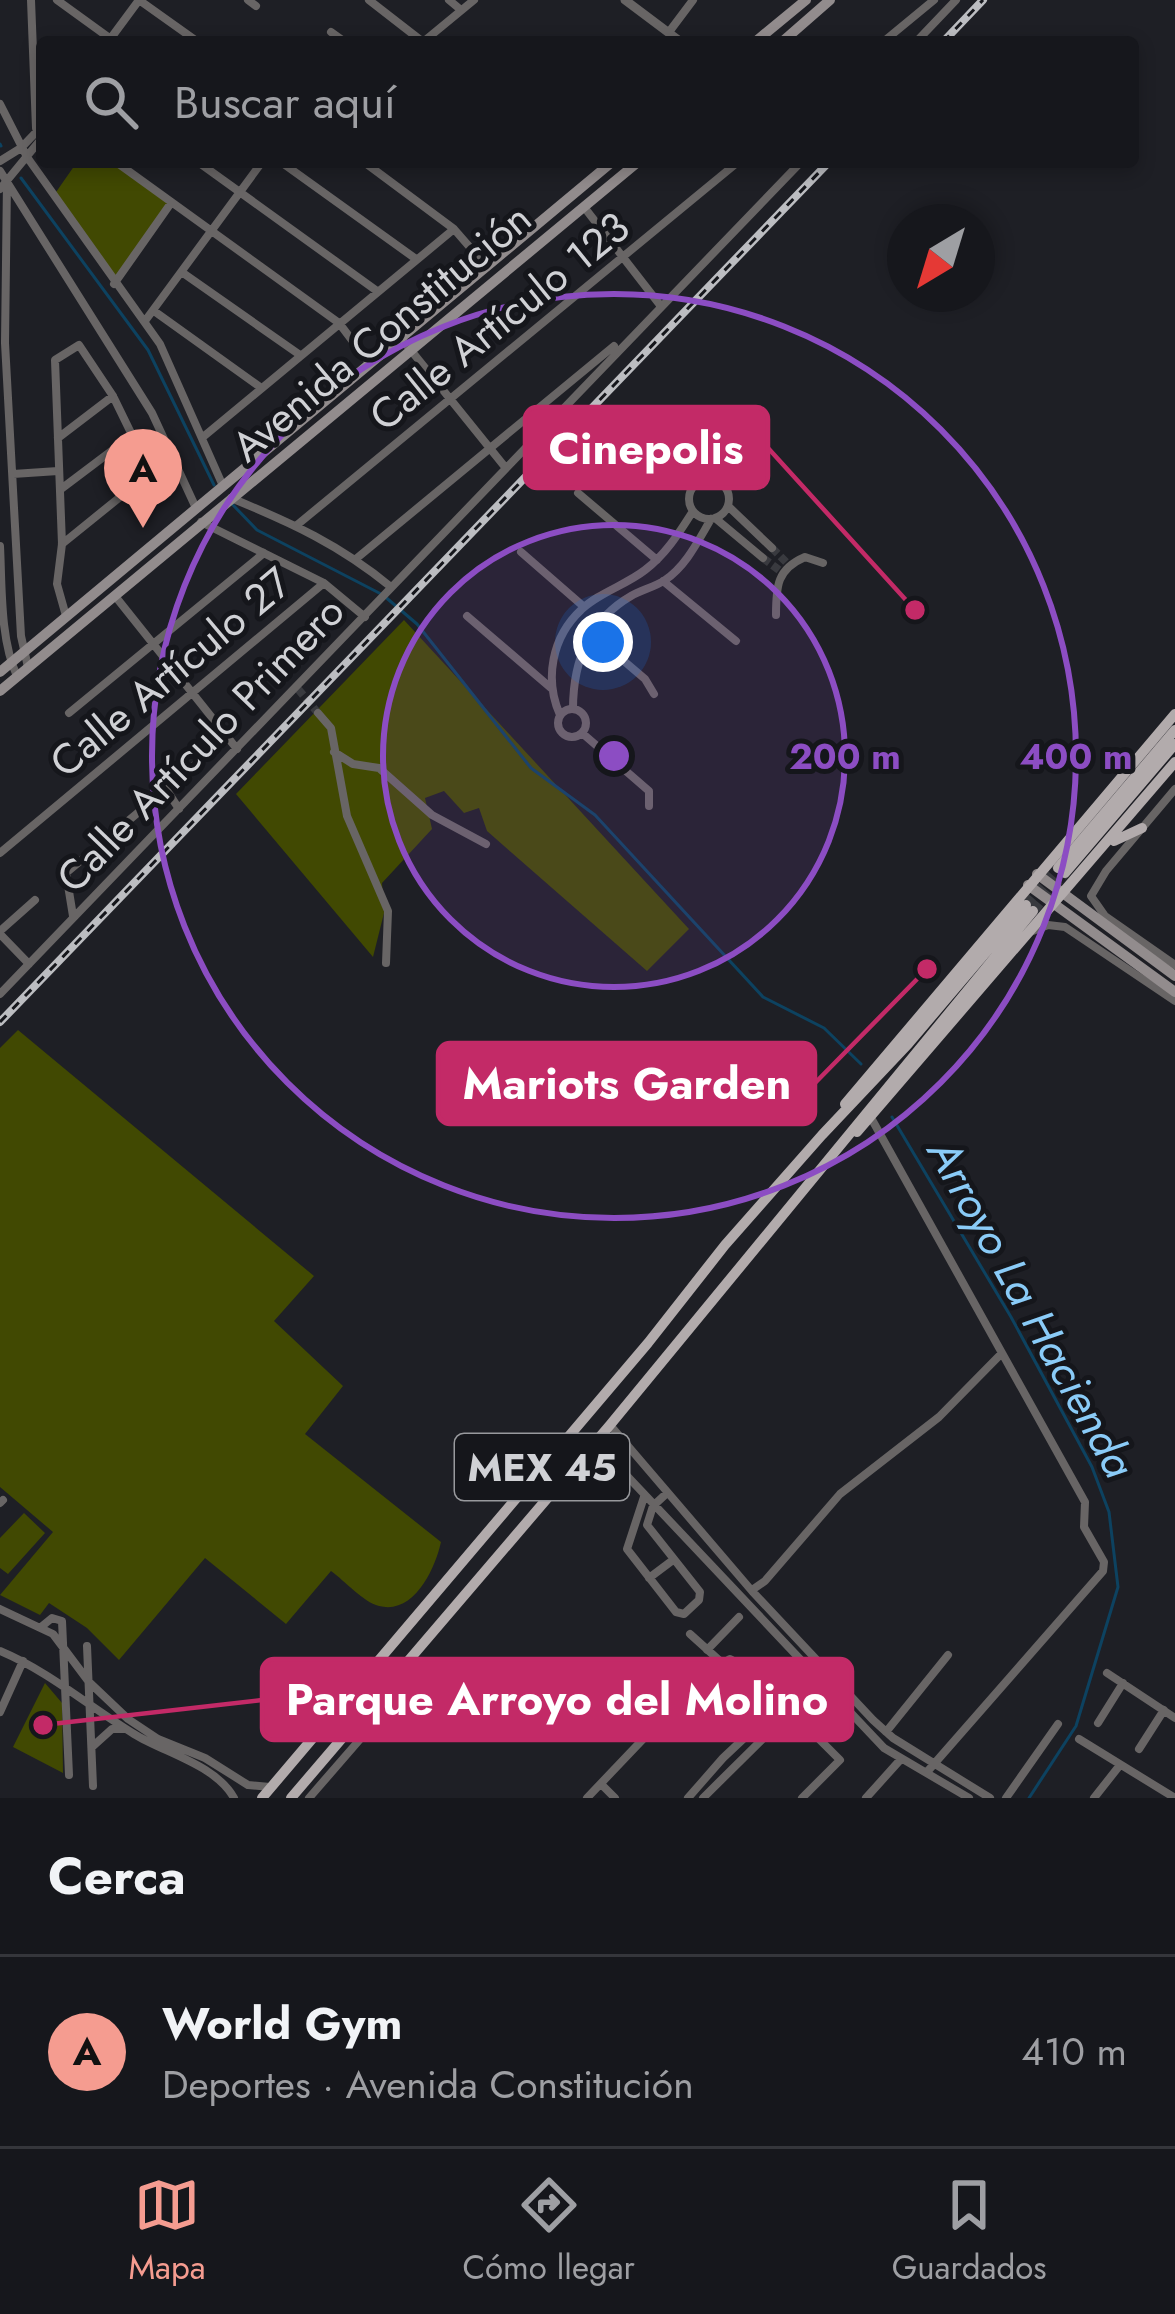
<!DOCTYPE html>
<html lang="es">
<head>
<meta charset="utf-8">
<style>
	:root { --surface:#16171c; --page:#1f2025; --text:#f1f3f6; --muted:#9e9fa3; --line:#35363b; --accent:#f59c90 }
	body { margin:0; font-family:Jost,sans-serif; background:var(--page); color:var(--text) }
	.compass { position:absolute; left:887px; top:204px; width:108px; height:108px; border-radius:50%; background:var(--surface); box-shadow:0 6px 18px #0003; rotate:218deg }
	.you { position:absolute; left:603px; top:642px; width:42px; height:42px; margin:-30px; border:9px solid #fff; border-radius:50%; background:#1a73e8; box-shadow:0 0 0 18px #1a73e833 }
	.badge { display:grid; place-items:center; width:78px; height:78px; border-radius:50%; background:var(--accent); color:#111; font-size:39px; font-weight:700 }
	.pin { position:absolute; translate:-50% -99px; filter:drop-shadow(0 3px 6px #0008) }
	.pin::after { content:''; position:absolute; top:63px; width:42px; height:36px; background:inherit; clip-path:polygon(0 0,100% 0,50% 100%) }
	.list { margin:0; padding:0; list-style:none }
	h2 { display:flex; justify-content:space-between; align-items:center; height:156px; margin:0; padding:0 48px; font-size:51px }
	h2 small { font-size:39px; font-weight:400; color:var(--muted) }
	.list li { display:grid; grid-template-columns:78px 1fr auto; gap:36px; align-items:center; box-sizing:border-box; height:192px; padding:0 48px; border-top:3px solid var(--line) }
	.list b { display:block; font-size:45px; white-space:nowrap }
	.list p { margin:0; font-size:39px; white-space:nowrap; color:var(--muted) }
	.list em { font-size:39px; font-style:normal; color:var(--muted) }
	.icon { flex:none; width:66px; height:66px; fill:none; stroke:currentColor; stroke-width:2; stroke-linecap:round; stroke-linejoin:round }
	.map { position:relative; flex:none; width:1175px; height:1798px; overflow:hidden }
	.search { position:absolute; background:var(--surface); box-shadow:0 6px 18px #0003; left:36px; right:36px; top:36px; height:132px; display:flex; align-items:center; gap:30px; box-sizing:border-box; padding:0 42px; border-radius:12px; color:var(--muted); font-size:45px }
	.sheet { height:348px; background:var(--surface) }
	nav { display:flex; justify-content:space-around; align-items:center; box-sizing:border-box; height:168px; border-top:3px solid var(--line); background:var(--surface); font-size:33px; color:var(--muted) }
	nav a { display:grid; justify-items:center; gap:6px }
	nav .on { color:var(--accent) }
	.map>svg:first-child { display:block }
	.green { fill:#414902 }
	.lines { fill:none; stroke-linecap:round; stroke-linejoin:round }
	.stream { stroke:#0d4260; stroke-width:3 }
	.minor-tunnel { stroke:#393a3f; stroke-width:8; stroke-dasharray:8 4; stroke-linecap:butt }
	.primary-tunnel { stroke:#393a3f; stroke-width:10; stroke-dasharray:10 5; stroke-linecap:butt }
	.minor { stroke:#686565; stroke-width:8 }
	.tertiary { stroke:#686565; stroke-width:9 }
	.secondary { stroke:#928c8d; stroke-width:10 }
	.primary { stroke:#b2abac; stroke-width:10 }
	.rail-casing { stroke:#bcbdc1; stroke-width:8 }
	.rail { stroke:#15161b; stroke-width:3; stroke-dasharray:9; stroke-linecap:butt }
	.ring { fill:none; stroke:#8c4dc3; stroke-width:6 }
	.labels { text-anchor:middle; stroke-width:10; stroke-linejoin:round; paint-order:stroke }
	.shield { fill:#15161b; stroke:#98999d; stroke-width:3 }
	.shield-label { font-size:39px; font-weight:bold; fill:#d0d1d5 }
	.street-label { font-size:42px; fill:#d0d1d5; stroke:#15161b }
	.water-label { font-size:45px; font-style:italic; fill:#8acbf7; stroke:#15161b }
	.centre { fill:#8c4dc3; stroke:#15161b; stroke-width:6 }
	.ring-label { font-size:36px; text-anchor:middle; font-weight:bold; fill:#8c4dc3; stroke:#15161b; stroke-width:10; stroke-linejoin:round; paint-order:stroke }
	.leader { fill:none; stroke:#c32a67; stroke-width:4.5 }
	.callout-dot { fill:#c32a67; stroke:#15161b; stroke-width:4.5 }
	.callout { fill:#c32a67; stroke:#c32a67; stroke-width:4.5 }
	.callout-label { font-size:45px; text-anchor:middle; font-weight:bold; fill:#fff }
</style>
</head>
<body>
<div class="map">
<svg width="1175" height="1798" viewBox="0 0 1175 1798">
	<rect width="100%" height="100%" fill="#1e1f25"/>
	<path class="green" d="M77,162H115L170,203L115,283L54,195Z
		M404,620L689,929L647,971L487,831L479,808L464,813L444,791L425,798L432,829L382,883L384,913L373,957L236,794Z
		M18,1030L314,1276L274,1321L343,1386L305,1434L441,1542C435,1569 414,1615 379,1606C363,1602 345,1581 331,1571L286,1624L205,1558L119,1660L87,1628L49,1603L40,1615L0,1595L53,1532L0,1487V1048Z
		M24,1513L45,1533L8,1574L0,1568V1538Z
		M45,1683L62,1703L63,1773L13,1747Z"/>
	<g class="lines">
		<path class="stream" d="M0,144L1,146
			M21,178L148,350L214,485
			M233,505L257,530L383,595L417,624L531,768L595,815L763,997L824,1028L861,1064
			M892,1117L1011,1317L1092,1467L1109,1512L1118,1587L1076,1726L1029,1798"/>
		<path class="minor-tunnel" d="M772,548L786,562
			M763,558L779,570
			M298,689L318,713"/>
		<path class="primary-tunnel" d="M1026,905L1058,868
			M1033,911L1065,873"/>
		<path class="minor" d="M31,0L36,128
			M57,0L115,42
			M139,0L198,42
			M248,0L256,6
			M369,0L423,42
			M449,0L461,10
			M331,32L345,42
			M669,32L693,0
			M108,42L139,0
			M423,42L474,0
			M883,42L934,0
			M916,42L956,0
			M0,104L27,157L160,344L223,486
			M0,161L21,148L42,126
			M116,162L339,323L370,364
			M198,162L377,291
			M281,162L416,259
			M364,162L454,229L487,267
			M0,171L152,413L196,508
			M7,181L5,343L21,636L28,667
			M0,189L42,138
			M584,207L660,305
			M183,273L300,355
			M114,284L171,203
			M154,311L260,387
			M145,321L262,162
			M401,338L505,467
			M633,428L697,483
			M203,437L454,229
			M58,438L113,396
			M13,474L58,471
			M689 499a20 20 0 1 1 40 0a20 20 0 1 1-40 0Z
			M718,481L732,462
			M61,489L134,434
			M578,493L657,560
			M231,498C292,523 340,545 391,587
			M728,506L772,548
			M715,518L763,558
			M201,522L324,583L365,617
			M297,525L738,162
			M62,544L172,455
			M0,546C2,586 0,640 17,676
			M521,552L583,606
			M357,558L614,346
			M663,581L736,641
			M115,596L237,749
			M776,615C776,586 777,569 805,557L823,563
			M66,616L57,584L62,544L55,360L79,345L113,396L150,472
			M467,616L551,688
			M591,633L645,679L654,694
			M558 723a14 14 0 1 1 28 0a14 14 0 1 1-28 0Z
			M573,709C573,662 588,621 631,596C641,590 655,587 665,580C686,566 698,541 711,519
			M69,713L264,553
			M318,713L331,728L347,816L388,911L386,963
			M560,715C544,679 552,637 581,610C598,593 626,585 645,570C666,554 679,533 693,511
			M582,733L649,791V806
			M334,752L353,764L379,768L432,815L486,844
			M166,789L179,809
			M1175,789L1106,871L1091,896L1105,916L1175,965
			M0,853L324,583
			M73,916L66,873L227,738
			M0,931L35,900
			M1030,932L1048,925L1065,927L1175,1001
			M0,934L29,964
			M0,994L801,162
			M870,1116L1085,1502L1084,1527L1104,1562L1103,1571L927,1772
			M610,1425L752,1591L873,1720L893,1738L990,1798
			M595,1442L884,1748L969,1798
			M644,1497L627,1549L676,1612L684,1614L699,1600L700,1592L647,1525L653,1506L667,1493
			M0,1503L3,1500
			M649,1578L673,1560
			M752,1590L765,1581L840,1494L939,1417L1002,1353
			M0,1609L53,1634L89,1682L128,1719L158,1739L205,1758L248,1785L270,1787
			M41,1627L52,1618L62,1621L69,1775
			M690,1634L720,1661
			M87,1646L93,1786
			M707,1650L739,1617
			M0,1651C50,1672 88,1706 134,1734C165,1753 216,1765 234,1798
			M1107,1673L1175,1718
			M0,1712L23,1661
			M1098,1723L1123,1683
			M886,1732L948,1655
			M1079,1739L1175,1798
			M92,1747L112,1729H124
			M1139,1749L1164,1710
			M602,1785L615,1798
			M309,1798L362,1737L368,1708
			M587,1798L706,1673L730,1659L750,1670L840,1760L802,1798
			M688,1798L723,1758L821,1666
			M703,1798L821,1681
			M866,1798L901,1759
			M1006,1798L1058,1724
			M1094,1798L1120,1765"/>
		<path class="tertiary" d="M625,0L681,42"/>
		<path class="secondary" d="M755,42L806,0
			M782,42L830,0
			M0,672L612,162
			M0,691L638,162
			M1037,874L1175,976
			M1028,885L1175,992"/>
		<path class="primary" d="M1114,841L1142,828
			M1058,868L1175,730
			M1065,873L1175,744
			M845,1104L1175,714
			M857,1132L1175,762
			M262,1798L648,1343L725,1245L822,1135L908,1044L1026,905
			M291,1798L610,1425L1033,911"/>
		<defs>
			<path id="rail" d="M943,42L983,0
				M0,1022L829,162"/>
		</defs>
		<use href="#rail" class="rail-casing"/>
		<use href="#rail" class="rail"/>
	</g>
	<circle cx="614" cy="756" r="231" fill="#8c4dc3" fill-opacity=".12"/>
	<g class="ring">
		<circle cx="614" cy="756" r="231"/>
		<circle cx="614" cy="756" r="462"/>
	</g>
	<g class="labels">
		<rect class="shield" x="455" y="1434" width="174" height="66" rx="9"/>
		<g class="shield-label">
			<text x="542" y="1481">MEX 45</text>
		</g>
		<g class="street-label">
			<text transform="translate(499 321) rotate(-39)" y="15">Calle Artículo 123</text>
			<text transform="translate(381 332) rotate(-40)" y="15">Avenida Constitución</text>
			<text transform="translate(170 672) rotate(-40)" y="15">Calle Artículo 27</text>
			<text transform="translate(200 744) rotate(-46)" y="15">Calle Artículo Primero</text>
		</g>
		<g class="water-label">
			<text transform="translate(1032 1308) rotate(61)" y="16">Arroyo La Hacienda</text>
		</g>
	</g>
	<circle cx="614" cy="756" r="18" class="centre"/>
	<g class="ring-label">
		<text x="845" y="769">200 m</text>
		<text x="1076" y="769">400 m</text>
	</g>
	<path class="leader" d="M915 610L768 448M927 969L815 1083M43 1725L262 1700"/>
	<g class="callout-dot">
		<circle cx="915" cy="610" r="12"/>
		<circle cx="927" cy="969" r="12"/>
		<circle cx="43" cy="1725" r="12"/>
	</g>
	<g class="callout">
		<rect x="525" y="407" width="243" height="81" rx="12"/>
		<rect x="438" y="1043" width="377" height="81" rx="12"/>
		<rect x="262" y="1659" width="590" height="81" rx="12"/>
	</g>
	<g class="callout-label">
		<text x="646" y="464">Cinepolis</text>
		<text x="627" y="1099">Mariots Garden</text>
		<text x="557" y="1715">Parque Arroyo del Molino</text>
	</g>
</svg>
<svg class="compass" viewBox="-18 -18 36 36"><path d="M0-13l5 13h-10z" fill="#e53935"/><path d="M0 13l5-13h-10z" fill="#9e9fa3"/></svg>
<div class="you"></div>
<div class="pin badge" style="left:143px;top:528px">A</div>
<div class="search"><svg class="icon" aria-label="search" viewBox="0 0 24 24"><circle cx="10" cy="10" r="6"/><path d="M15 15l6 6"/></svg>Buscar aquí</div>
</div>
<section class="sheet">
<h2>Cerca<small></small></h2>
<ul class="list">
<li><span class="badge">A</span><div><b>World Gym</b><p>Deportes · Avenida Constitución</p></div><em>410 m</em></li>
</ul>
</section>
<nav>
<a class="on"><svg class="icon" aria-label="map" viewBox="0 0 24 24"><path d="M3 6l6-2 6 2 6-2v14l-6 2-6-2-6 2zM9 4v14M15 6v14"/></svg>Mapa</a>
<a><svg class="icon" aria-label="directions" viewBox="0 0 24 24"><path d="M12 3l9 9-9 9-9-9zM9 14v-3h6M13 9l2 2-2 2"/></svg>Cómo llegar</a>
<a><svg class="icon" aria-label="saved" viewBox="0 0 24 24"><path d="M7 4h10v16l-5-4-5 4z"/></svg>Guardados</a>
</nav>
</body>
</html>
